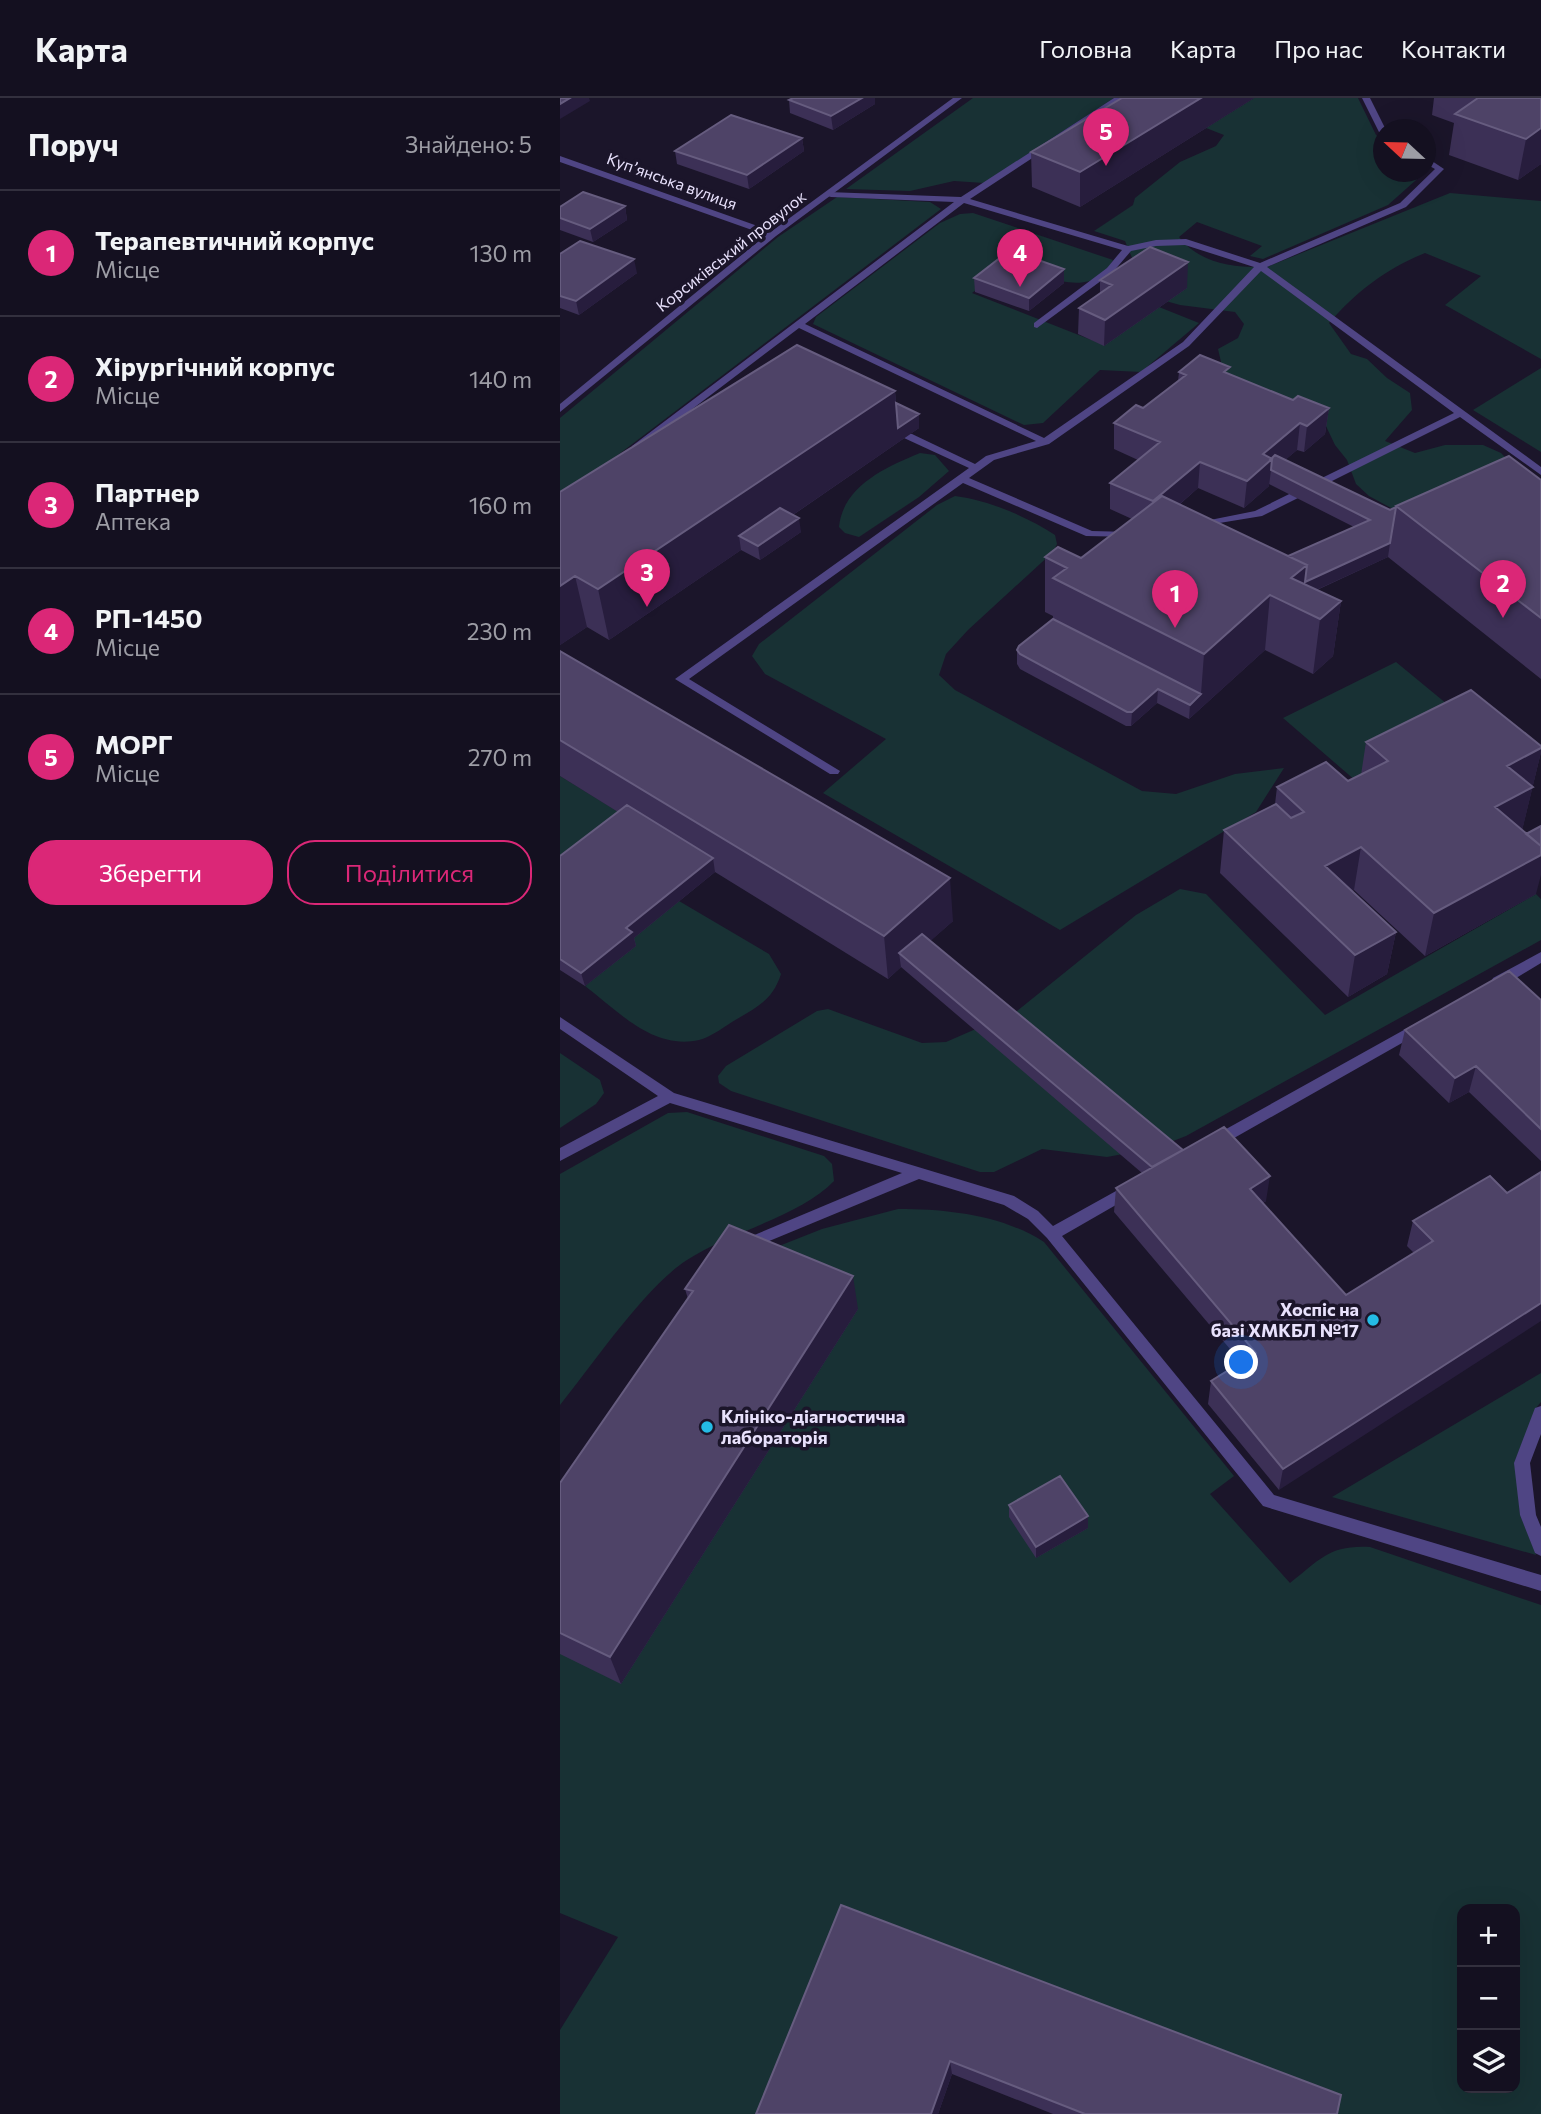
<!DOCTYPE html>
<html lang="uk">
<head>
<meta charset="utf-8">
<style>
	:root { --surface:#141020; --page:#211e2d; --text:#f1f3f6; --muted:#9d9da5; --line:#33303e; --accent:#db2777 }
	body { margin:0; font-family:Commissioner,sans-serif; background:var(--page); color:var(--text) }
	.controls { position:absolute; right:21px; bottom:21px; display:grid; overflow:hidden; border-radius:14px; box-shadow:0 7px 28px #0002 }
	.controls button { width:63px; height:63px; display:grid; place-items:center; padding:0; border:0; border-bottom:2px solid var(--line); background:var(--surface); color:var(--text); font:35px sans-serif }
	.compass { position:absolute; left:813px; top:21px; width:63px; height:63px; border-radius:50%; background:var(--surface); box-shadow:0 7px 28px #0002; rotate:292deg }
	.you { position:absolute; left:682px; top:1265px; width:24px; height:24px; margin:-18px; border:5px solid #fff; border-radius:50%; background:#1a73e8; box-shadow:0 0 0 10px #1a73e833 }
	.badge { display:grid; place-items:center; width:46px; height:46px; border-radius:50%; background:var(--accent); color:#fff; font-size:23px; font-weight:700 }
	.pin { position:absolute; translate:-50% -58px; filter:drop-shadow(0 2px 4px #0008) }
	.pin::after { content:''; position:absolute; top:37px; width:24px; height:21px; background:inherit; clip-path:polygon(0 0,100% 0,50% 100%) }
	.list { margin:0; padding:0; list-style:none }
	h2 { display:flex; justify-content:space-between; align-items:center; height:91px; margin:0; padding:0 28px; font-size:30px }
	h2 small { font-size:23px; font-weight:400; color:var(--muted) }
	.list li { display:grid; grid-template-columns:46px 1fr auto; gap:21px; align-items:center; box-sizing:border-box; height:126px; padding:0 28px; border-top:2px solid var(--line) }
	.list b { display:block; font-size:26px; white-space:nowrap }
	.list p { margin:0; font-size:23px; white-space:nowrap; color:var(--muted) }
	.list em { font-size:23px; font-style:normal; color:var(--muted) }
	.actions { display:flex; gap:14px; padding:21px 28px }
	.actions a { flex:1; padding:16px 0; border:2px solid var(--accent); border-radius:28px; text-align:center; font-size:24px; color:var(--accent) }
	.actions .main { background:var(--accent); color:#fff }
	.icon { flex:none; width:38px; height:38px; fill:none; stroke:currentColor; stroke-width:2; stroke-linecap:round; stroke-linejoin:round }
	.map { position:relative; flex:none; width:981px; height:2016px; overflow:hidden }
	header { display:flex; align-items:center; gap:42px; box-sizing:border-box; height:98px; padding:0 35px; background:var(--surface); border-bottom:2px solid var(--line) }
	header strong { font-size:33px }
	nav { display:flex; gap:38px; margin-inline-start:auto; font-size:24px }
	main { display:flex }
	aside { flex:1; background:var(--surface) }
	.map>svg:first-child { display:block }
	.green { fill:#183134; fill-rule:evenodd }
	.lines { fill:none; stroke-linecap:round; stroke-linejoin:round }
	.lane { fill:#4f4584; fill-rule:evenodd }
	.street { fill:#4f4584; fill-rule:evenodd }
	.wall { fill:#3c3056; fill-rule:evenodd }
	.shaded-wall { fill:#271d3d }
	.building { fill:#4e4367; stroke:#665c7f; stroke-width:2 }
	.poi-dot { fill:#24bbe5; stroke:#1b152a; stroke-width:2.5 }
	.labels { text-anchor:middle; stroke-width:7; stroke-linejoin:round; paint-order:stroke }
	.far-street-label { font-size:16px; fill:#e8e1fc; stroke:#1b152a }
	.poi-label { font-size:18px; font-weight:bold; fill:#e8e1fc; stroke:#1b152a; text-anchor:end }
</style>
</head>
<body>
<header>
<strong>Карта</strong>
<nav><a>Головна</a><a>Карта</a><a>Про нас</a><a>Контакти</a></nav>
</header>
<main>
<aside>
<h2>Поруч<small>Знайдено: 5</small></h2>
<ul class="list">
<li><span class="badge">1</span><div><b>Терапевтичний корпус</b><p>Місце</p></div><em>130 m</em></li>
<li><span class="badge">2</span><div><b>Хірургічний корпус</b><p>Місце</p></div><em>140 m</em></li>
<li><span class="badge">3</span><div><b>Партнер</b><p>Аптека</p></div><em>160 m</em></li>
<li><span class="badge">4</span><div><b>РП-1450</b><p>Місце</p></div><em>230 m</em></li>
<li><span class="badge">5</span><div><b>МОРГ</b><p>Місце</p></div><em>270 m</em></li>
</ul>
<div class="actions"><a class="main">Зберегти</a><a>Поділитися</a></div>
</aside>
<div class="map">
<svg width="981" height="2016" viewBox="0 0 981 2016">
	<rect width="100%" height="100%" fill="#1b152a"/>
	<path class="green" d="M413,0H554L424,85L394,83L350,93L286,91Z
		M694,0H798L816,37L823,42L824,74H865L828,107L703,161L690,158L702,148L637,124L619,139C640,166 675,170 707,169L890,95L981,103V261L885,207L921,178L865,155C826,171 797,193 769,225L791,256L807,261L827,280L850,295L852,312L825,343L855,355L885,347H923L941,355L954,368L833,411L809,398L796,386L787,362L775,347L765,326L666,285L658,251L678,240L684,226L675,214L620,207L588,198L565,143L534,133L573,107L575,100L620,64L656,48L664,37L646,30Z
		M277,99L370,104L381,111L0,401V320L218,139Z
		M413,115L553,162C533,204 481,177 450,166L412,195L539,245L599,209L639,225L581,274L540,272L483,325L464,327L253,226L256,219L380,125L400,116Z
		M981,270V354L913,312Z
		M360,355L375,357L389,373L359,399L299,439L285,435L279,429C283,388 326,369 360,355Z
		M395,398C428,402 468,419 495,437L497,446L493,454L408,532L386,556L379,577L395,592L582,693L616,696L675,676L724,670L696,714L500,832L263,695L326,641L205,576L192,558L199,546L377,407Z
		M836,564L910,625L796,683L723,620Z
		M0,678L70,721L0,775Z
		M620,791L646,796L765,917L976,796L981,801V842L626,1038L595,1050L547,1059L482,1051L434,1074H420L171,993L159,985L158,978L166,968L257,913L268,911L362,945L386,944L457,913L576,817Z
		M119,803L209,856L221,876C213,901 199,908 177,921C166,927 152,939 139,942C93,952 59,914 25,888L75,848L69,843Z
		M0,955L40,982L44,995L36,1006L0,1030Z
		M127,1014L264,1058L272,1066L274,1083C241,1118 170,1134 127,1162C86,1188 33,1266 0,1307V1076L108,1015Z
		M338,1111C388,1111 442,1117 484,1144L674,1378L650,1396L730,1485C761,1461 769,1447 810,1449L981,1507V2016H773L286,1823L207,2016H0V1932L58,1839L0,1815V1556L219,1148L262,1131ZM902,1811H955V1990H902Z
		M981,1275V1304L976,1310L955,1363L960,1416L976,1457L772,1399Z"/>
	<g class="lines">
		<path class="lane" d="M554,0H564L410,101L568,148L596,142L626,141L700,165L840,105L875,71L866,66V59L884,71L846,109L707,169L981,369V377L900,319L702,418L635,429V425L695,413L894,315L701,173L629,248L489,346L434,362L409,380L532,433L570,434L575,437L574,439L526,438L403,385L129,581L280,673L278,676H270L115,581L409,370L344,340V336H352L415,366L426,358L476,343L239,230L81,350H73L72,348L394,104L271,99L268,98V94L401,99ZM404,105L562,152L547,170L474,225V229L477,230L553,174L571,153L596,148L625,147L694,169L623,244L484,340L245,226Z
			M802,0H810L826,32H824V38L820,36Z
			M981,854V865L943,888H933L931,884L933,880Z
			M0,919L114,995L454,1098L478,1113L493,1128L565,1088H575L577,1092L575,1096L502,1138L714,1397L981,1477V1493L703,1408L487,1140L468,1121L444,1107L359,1081L185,1153L180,1151L178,1147L180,1143L342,1075L110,1005L0,1063V1050L98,998L0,931Z
			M860,923L867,928L865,932L660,1048H650L648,1044L650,1040Z
			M981,1308V1336L970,1365L976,1417L981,1429V1458L975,1455L960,1417L954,1365L975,1310Z"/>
		<path class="street" d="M393,0H402L216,138L0,314V306L206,137L0,64V58L212,133Z"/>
	</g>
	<path class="wall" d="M562,0H694L520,109L472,89L471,54Z
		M874,0H981V66L958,82L889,57L894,25L872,17Z
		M229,2L315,6L273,32L230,15Z
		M242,40L244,53L189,91L117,66L115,53Z
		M65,108L67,122L33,144L0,132V109Z
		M0,156L77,175L19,217L0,210Z
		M414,180L504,185L469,213L415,194Z
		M540,182L627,190L544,248L518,236L519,210L540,195Z
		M619,274L669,276L733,302L769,310L765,336L744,354L737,352L725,362L830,412L836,408L981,382V581L828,459L757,492L781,503L773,558L753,576L705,552L629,621L597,605L571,628H566L460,571L457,566V552L493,521V518L485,514V459L521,460L572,421L550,411V385L578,362L554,351V325L583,310L618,283ZM709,386L794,429L728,458L619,407L638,390L684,410L709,388Z
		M335,293L336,305L359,330L233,417L241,434L200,462L181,452L49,542L27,529L0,547V394Z
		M0,553L393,823L370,843L623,1052L706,1103L703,1105L786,1197L854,1155L847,1148L853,1123L930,1078L719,1392L648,1306L651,1283L681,1264L554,1114L556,1090L582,1075L341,869L328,881L155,774L74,840L76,848L25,888L0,872V758L58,714L0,678Z
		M806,644L981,654L962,732L976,796L865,858L794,792L792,793L836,834L827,876L788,899L660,775L664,732L715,706L717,689L788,683L801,677Z
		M981,902V1063L909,994L889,1005L839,957L845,932Z
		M125,1191L298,1211L61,1586L0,1556V1385L128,1201Z
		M449,1407L528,1418V1430L476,1460L449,1419Z
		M281,1807L777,2016H493L392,1976L378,2016H196Z"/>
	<path class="shaded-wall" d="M10,0H29L30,3L0,21V6Z
		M302,0H315V6L273,32L271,18Z
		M641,0H694L520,109V74Z
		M981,30V66L958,82L966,41Z
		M242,40L244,53L189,91L187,77Z
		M65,108L67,122L33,144L30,131Z
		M74,161L77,175L19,217L16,203Z
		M628,164L627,190L544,248L545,222Z
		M504,171V185L469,213V200Z
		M335,293L338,330L359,316V330L192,445L179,438L181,452L49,542L38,491Z
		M769,310L765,336L744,354L747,328Z
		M740,325L737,352L712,373L711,372L709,388L684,410L687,383L703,356Z
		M640,364L638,390L592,430L593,403Z
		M239,420L241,434L200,462L198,448Z
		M830,445L828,459L743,498L731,480L747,467Z
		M15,478L27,529L0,547V488Z
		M710,497L705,552L629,621L630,607L641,596L644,556Z
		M781,503L773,558L753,576L760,521Z
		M598,591L597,605L571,628L572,614Z
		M981,650V654L962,733L935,709L947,668Z
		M801,749L794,792L759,811L765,768Z
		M981,757V777L976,796L865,858L874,815Z
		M153,760L155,774L74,840L76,848L25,888L21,875L66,830Z
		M390,780L393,823L348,863L339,855L341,869L328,881L324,838Z
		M836,834L827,876L788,899L795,857Z
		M916,968L909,994L889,1005L895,980Z
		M710,1078L706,1103L686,1115L690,1091Z
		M293,1178L298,1211L61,1586L50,1559Z
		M981,1205V1223L719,1392L723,1371Z
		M528,1418V1430L476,1460V1449Z
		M390,1963L392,1976L378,2016H371Z"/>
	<path class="building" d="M0,0H10L0,6Z
		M233,0H302L271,18L229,2Z
		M562,0H641L520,74L471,54Z
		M918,0H981V30L966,41L895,16Z
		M171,17L242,40L187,77L115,53Z
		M23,94L65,108L30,131L0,120V109Z
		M20,143L74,161L16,203L0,198V156Z
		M590,149L628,164L545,222L519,210L552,187L540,182Z
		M450,152L504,171L469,200L414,180Z
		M237,247L335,293L38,491L15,478L0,488V394Z
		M640,257L670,269L664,274L733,302L738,298L769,310L747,328L740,325L703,356L712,361L687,383L640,364L593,403L550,385L600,344L554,325L576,307L583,310L626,277L619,274Z
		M336,305L359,316L338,330Z
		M715,357L830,412L836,409L830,445L745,484L747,467L728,458L810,422L711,372L712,361H711Z
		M949,358L981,382V520L836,408Z
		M602,398L747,467L731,480L781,503L760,521L710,497L644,556L493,480L507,470L485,459L498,449L521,460Z
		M220,410L239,420L198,448L179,438Z
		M493,521L641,596L630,607L598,591L572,614H567L460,556L457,552L459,548Z
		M0,553L390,780L324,838L0,642Z
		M911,592L981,648V650L947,668L973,689L935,709L981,748V757L874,815L801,749L765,768L836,834L795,857L664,732L716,706L731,720L744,714L717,689L766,664L788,683L828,663L806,644Z
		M67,707L153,760L66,830L72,834L21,875L0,861V758Z
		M981,728V748L966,736Z
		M362,836L623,1052L592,1069L339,855Z
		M949,873L981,902V1031L916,968L895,980L845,932Z
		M664,1029L710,1078L690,1091L786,1197L873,1143L853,1123L930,1078L947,1095L981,1074V1205L723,1371L651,1283L696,1255L556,1090Z
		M169,1127L293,1178L50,1559L0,1535V1385L133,1193L125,1191Z
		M500,1378L528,1418L476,1449L449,1407Z
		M281,1807L781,1997L777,2016H525L390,1963L371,2016H196Z"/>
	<g class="poi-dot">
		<circle cx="813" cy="1222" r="7"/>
		<circle cx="147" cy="1329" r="7"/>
	</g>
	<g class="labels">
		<g class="far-street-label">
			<text transform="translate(112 83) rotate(20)" y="6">Куп’янська вулиця</text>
			<text transform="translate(171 153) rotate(-38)" y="6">Корсиківський провулок</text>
		</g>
		<g class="poi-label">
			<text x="799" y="1218">Хоспіс на<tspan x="799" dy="21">базі ХМКБЛ №17</tspan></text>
			<text x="161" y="1325" text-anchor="start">Клініко-діагностична<tspan x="161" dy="21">лабораторія</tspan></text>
		</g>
	</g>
</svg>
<div class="controls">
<button>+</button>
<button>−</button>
<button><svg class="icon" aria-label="layers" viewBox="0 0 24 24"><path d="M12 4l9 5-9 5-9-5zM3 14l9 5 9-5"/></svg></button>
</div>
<svg class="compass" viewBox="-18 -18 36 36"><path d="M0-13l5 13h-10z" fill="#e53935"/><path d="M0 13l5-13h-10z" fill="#9d9da5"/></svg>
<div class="you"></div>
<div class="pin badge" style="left:615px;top:530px">1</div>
<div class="pin badge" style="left:943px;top:520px">2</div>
<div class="pin badge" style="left:87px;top:509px">3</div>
<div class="pin badge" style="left:460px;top:189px">4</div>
<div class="pin badge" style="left:546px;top:68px">5</div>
</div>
</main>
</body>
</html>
